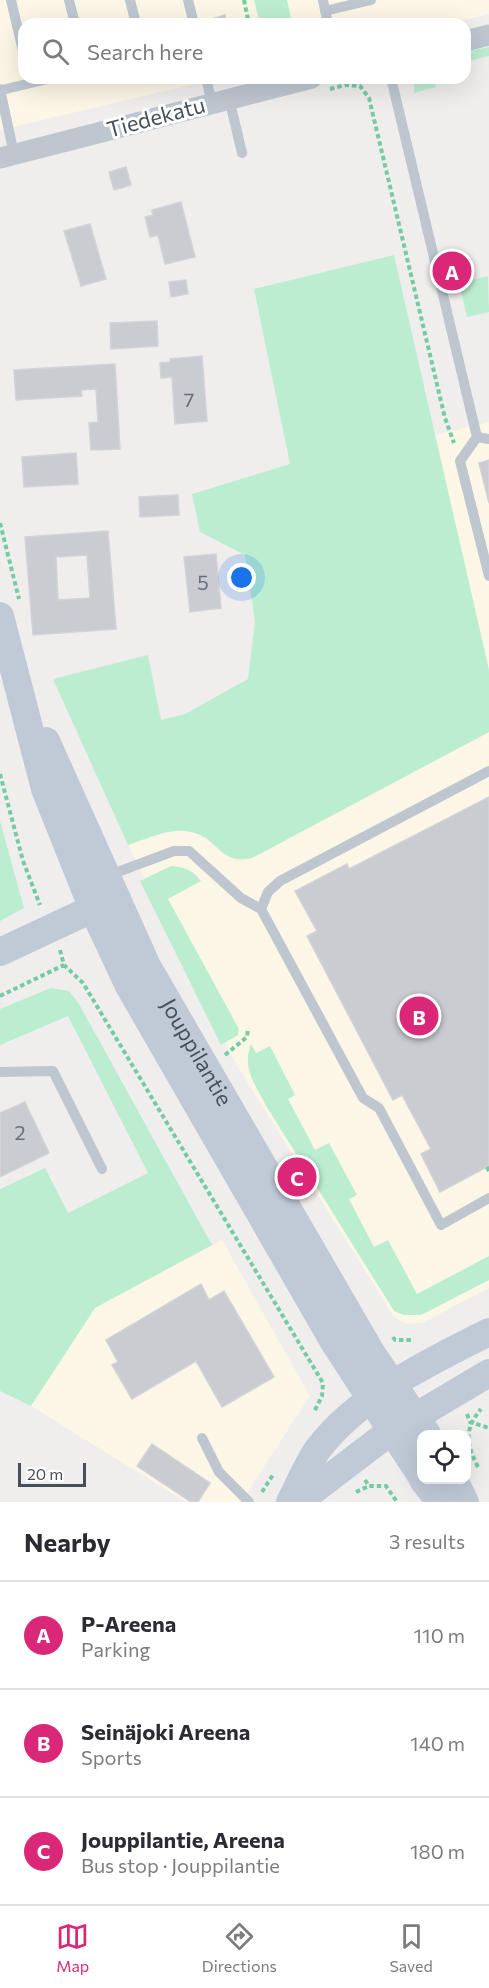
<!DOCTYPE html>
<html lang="en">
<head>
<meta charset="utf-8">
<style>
	:root { --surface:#fff; --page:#f2f2f3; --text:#2b2b33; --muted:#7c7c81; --line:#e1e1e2; --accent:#db2777 }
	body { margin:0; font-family:Commissioner,sans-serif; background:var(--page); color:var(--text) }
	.controls { position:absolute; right:18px; bottom:18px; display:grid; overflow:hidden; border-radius:12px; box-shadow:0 6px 24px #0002 }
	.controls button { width:54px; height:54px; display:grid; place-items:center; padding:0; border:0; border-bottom:2px solid var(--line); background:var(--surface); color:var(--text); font:30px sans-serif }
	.scale { position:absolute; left:18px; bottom:15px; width:68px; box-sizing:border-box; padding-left:6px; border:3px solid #46505b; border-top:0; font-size:16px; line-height:21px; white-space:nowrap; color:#46505b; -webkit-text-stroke:4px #fff; paint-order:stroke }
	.you { position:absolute; left:242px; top:578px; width:21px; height:21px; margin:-15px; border:4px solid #fff; border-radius:50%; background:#1a73e8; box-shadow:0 0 0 9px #1a73e833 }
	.badge { display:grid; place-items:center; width:39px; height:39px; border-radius:50%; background:var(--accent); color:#fff; font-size:20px; font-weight:700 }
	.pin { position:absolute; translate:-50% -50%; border:3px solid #fff; box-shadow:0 2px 6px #0006 }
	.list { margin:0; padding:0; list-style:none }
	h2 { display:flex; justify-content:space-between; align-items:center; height:78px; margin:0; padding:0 24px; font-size:26px }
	h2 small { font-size:20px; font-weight:400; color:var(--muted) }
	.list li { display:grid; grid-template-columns:39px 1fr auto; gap:18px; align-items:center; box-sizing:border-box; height:108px; padding:0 24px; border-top:2px solid var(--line) }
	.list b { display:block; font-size:22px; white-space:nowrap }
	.list p { margin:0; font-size:20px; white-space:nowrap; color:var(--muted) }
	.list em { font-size:20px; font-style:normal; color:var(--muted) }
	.icon { flex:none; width:33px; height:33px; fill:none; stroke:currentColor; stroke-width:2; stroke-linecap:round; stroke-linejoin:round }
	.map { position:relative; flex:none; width:489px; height:1502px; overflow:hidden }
	.search { position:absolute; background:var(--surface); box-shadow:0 6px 24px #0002; left:18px; right:18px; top:18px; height:66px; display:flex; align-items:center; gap:15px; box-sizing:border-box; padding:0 21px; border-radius:18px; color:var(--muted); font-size:22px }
	.sheet { height:402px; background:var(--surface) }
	nav { display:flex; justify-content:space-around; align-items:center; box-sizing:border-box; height:84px; border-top:2px solid var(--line); background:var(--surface); font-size:16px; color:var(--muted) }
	nav a { display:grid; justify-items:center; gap:3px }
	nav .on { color:var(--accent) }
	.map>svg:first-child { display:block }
	.commercial { fill:#fcf6e6 }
	.green { fill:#bbeed1 }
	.building { fill:#caccd2; stroke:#d1d3d9; stroke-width:1.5; fill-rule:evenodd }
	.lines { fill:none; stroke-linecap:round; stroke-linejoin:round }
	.path { stroke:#73cca4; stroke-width:4; stroke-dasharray:4.5 3; stroke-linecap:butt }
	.lane { stroke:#bec7d0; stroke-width:10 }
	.street { stroke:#bec7d0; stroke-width:21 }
	.secondary { stroke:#c0cad7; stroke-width:28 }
	.labels { text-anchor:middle; stroke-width:6; stroke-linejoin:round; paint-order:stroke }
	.number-label { font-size:20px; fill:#676f79 }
	.street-label { font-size:22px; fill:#46505b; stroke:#fff }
</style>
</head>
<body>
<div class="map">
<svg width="489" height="1502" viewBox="0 0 489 1502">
	<rect width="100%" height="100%" fill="#f0eded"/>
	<path class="commercial" d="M0,0H489V14L448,24H24V78H220L0,130Z
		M489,422V670L435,435Z
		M489,732V1288L422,1323L407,1324L394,1317L236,1064L128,845L173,830L193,832L207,839L226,856L238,861L252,858Z
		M222,1240L310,1396L241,1502H186L31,1406L94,1308Z"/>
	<path class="green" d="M254,0H287L292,24H260Z
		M489,47V56L465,62V52Z
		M414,78H434L436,87L414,93Z
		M394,255L489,670V732L252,858C218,865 219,837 191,832C170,827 149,838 128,845L53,679L148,655L161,720L185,714L248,679L255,621L245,555L200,532L192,494L290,464L254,289Z
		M488,276L489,312L467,317L459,283Z
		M0,821L24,908L0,921Z
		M171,866C185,867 193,870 201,881L168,899L239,1029L238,1035L221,1045L140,881Z
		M51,988L69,991L79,1004L212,1245L95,1308L31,1406L0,1391V1189L45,1168L68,1213L148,1173L68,1016L0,1045V1009Z
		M251,1044L256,1053L270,1046L295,1095L288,1099L315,1150L329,1143L357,1195L349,1199L374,1247L388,1240L417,1294L489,1256V1280L421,1315H404L394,1311L265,1104C254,1082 242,1068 251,1044Z"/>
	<path class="building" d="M225,15L227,24H210L209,20Z
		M126,167L131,185L114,190L109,172Z
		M181,202L195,257L165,264L158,235L150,237L145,217L153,215L152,210Z
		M90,224L106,279L81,286L64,231Z
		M186,280L188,294L171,297L169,282Z
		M157,321L158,346L111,349L110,323Z
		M202,356L207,421L175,424L172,377L161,378L160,363L170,362V359Z
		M115,364L120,449L91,450L89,423L98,422L96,389L81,390L82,396L16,400L14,370Z
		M76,453L78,484L24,487L22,457Z
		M489,460V503L479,463Z
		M178,495L179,515L140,517L139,497Z
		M108,531L116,629L33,635L25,537ZM87,555L90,598L58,600L56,557Z
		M216,554L221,608L190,612L184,557Z
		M489,797V1166L440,1192L421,1154L431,1149L402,1095L393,1100L307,936L317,931L295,891L347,864L349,869Z
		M25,1102L49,1153L0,1177V1113Z
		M201,1284L209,1300L224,1291L274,1377L222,1407L196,1361L132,1399L112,1365L118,1362L106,1340Z
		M152,1444L210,1483L198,1502H191L137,1466Z"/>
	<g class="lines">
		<path class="path" d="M244,0L249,24
			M330,89L345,85L360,86L369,98L445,418L454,443
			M0,523L19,599
			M0,774L23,861L40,905
			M60,950L64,965L83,983L323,1383L322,1396L314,1412
			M0,996L64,965
			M225,1055L247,1037L248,1028
			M487,1167L489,1171
			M393,1337L395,1340H414
			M467,1414L470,1422L489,1428
			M478,1467C466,1444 464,1429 481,1409
			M365,1480L369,1486H386L397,1502
			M262,1492L274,1473
			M356,1492L369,1486"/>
		<path class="lane" d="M11,0L24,55
			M69,0L75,24
			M130,0L136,24
			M188,0L194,24
			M323,0L328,24
			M325,11L371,0
			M206,78L212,103
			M391,78L477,437L489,439
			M0,89L14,154
			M2,90L52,78
			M229,98L242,153
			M477,437L460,461L489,576
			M489,771L280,881L268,892L261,909L363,1098L379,1108L441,1225L489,1198
			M107,876L174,851H189L241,898L261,909
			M0,1072L53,1071L102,1169
			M202,1438L219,1472L249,1502"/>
		<path class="street" d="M465,41L489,35
			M0,158L312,78"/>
		<g class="secondary">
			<path d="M0,616L45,789L93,909L129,986L334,1342L422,1477"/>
			<path id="s1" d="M46,741L147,966L372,1354L427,1434"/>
			<path d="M0,952L109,901"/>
			<path d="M423,1480L440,1502"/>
			<path d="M454,1480L465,1502"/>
			<path d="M290,1502C299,1485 307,1465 318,1449C359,1395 430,1362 489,1332"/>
			<path d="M298,1502L391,1431L489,1373"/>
		</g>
	</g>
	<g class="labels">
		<g class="number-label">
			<text x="189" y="407">7</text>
			<text x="203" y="590">5</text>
			<text x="20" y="1140">2</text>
		</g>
		<g class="street-label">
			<text transform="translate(156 117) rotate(-15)" y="8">Tiedekatu</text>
			<text dy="8" stroke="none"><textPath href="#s1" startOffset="346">Jouppilantie</textPath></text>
		</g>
	</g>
</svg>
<div class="controls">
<button><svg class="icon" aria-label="locate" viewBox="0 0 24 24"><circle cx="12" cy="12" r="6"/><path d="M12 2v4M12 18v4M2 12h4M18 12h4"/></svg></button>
</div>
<div class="scale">20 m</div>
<div class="you"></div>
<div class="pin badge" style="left:452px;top:271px">A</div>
<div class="pin badge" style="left:419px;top:1016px">B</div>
<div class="pin badge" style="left:297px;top:1177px">C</div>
<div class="search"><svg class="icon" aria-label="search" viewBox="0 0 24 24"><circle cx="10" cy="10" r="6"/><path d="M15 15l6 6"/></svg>Search here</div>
</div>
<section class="sheet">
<h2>Nearby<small>3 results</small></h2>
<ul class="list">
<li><span class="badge">A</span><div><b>P-Areena</b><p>Parking</p></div><em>110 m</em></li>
<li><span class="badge">B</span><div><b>Seinäjoki Areena</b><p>Sports</p></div><em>140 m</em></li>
<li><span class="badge">C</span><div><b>Jouppilantie, Areena</b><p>Bus stop · Jouppilantie</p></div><em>180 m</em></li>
</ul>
</section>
<nav>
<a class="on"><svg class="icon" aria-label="map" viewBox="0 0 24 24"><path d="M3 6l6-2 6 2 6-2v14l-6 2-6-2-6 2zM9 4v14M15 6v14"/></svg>Map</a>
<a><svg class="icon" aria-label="directions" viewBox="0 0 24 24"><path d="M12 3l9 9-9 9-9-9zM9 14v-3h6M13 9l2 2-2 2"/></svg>Directions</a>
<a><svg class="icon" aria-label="saved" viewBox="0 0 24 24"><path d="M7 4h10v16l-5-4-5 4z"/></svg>Saved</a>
</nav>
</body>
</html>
